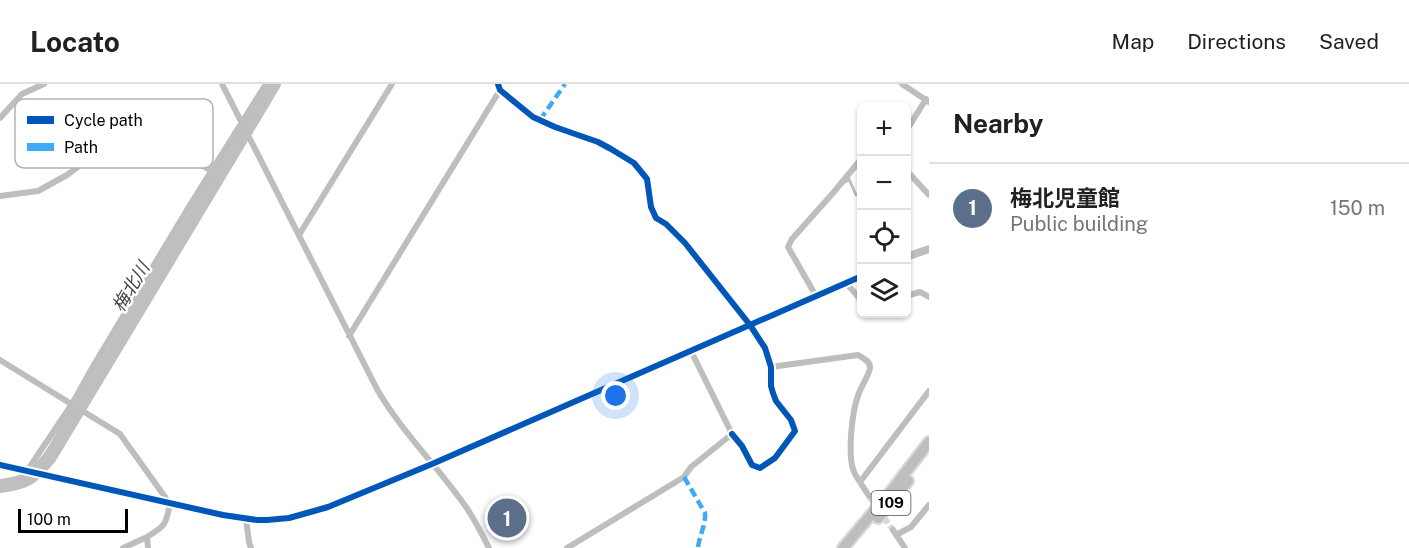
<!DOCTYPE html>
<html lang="en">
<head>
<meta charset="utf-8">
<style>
	:root { --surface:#fff; --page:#f6f6f6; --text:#202124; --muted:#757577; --line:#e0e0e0; --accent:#0b8043 }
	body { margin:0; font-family:"Public Sans","Noto Sans JP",sans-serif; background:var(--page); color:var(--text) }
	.controls { position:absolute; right:18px; top:18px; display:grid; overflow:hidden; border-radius:9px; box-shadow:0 2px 4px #0004 }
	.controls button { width:54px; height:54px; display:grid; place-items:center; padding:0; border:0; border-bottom:2px solid var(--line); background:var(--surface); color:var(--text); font:30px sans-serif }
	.scale { position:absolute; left:18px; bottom:15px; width:110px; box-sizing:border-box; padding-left:6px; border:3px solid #000; border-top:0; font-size:16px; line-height:21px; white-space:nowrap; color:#000; -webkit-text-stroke:4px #fff; paint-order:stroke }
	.you { position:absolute; left:616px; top:312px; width:21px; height:21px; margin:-15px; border:4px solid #fff; border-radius:50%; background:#1a73e8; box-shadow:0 0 0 9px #1a73e833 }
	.badge { display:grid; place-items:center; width:39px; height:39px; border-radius:50%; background:var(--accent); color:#fff; font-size:20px; font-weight:700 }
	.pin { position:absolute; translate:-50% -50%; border:3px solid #fff; box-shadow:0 2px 6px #0006 }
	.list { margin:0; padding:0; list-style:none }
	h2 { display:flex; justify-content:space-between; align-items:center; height:78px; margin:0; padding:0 24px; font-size:26px }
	h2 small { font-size:20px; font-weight:400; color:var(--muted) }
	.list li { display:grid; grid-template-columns:39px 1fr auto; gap:18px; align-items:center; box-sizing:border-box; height:90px; padding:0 24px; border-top:2px solid var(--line) }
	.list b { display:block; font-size:22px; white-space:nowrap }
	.list p { margin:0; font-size:20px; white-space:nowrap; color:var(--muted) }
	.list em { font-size:20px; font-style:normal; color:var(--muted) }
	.icon { flex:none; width:33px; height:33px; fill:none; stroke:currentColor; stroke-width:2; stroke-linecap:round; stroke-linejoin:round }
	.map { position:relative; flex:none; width:929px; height:464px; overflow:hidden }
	header { display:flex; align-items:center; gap:36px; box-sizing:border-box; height:84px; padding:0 30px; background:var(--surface); border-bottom:2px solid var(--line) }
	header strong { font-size:28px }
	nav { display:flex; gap:33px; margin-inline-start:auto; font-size:21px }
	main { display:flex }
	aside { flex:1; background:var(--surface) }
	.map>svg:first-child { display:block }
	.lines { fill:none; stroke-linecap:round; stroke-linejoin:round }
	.river { stroke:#bfbfbf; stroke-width:14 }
	.minor-tunnel { stroke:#d9d9d9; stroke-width:6; stroke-dasharray:6 3; stroke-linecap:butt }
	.motorway-casing { stroke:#dbdbdb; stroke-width:14 }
	.service { stroke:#bebebe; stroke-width:3 }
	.minor { stroke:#bebebe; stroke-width:6 }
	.tertiary { stroke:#bebebe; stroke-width:8 }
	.motorway { stroke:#bebebe; stroke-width:10 }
	.quiet { stroke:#3fa9f5; stroke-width:4.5; stroke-dasharray:9 4.5; stroke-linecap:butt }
	.cycleway-casing { stroke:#fff; stroke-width:10 }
	.cycleway { stroke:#0057b8; stroke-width:6 }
	.labels { text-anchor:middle; stroke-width:5; stroke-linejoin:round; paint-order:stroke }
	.shield { fill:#fff; stroke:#4c4c4c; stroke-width:1.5 }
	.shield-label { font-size:15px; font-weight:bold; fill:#000 }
	.water-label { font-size:18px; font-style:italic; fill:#444; stroke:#fff }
	.key { fill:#fff; stroke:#b2b2b2; stroke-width:1.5 }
	.key-label { font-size:16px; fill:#000 }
</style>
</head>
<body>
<header>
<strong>Locato</strong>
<nav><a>Map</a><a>Directions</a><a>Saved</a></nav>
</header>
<main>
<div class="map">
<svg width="929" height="464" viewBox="0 0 929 464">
	<rect width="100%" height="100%" fill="#fff"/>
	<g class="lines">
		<path class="river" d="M0,402C28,399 33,393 50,373L274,0"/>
		<path class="minor-tunnel" d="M869,412L893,446"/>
		<defs>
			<path id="motorway" d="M878,434L908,397
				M843,464L892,406L929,358"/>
		</defs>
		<use href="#motorway" class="motorway-casing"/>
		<path class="service" d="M845,98L849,95L856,111"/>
		<path class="minor" d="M222,0L378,307C403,349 438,383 466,423C475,436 482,450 489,464
			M498,0L500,6L533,33L555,43L598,58L611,65L634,79L647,95L651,123L656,134L666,140L685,159L750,241L765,264L771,283V302L773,309L776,317L791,336L795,347L775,374L760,384L752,381L742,362L732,350
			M902,0L929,18
			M0,34L22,10L44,0
			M906,44L910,41L926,15
			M906,86L929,111
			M0,112L38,107L67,91L102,65L109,62L137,71L158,75H182L205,83L211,87
			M299,151L392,0
			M846,199L862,217
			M816,212L788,163L792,155L833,109L862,74
			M906,212L920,208L929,213
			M349,252L500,6
			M0,276L120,350L170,420C166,441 165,442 147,453L148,464
			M771,283L858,271C863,274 870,277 870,283C871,287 861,303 859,309C852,326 847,371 854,388C858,396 864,404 869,412
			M27,387L72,320L95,279L190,121L266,0
			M860,398L929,307
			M246,435L249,458L251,464
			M893,446L905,464
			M896,451L911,443L929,421
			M123,464L147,453
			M567,464L684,393L691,383L732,350L691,267"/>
		<path class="tertiary" d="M906,173L929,165
			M0,381L223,431L257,436H267L289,434L328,423L432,380L862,192"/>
		<use href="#motorway" class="motorway"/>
		<path class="quiet" d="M540,36L565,0
			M684,393L705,429C706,441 699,452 698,464"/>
		<defs>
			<path id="cycleway" d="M498,0L500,6L533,33L555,43L598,58L611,65L634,79L647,95L651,123L656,134L666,140L685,159L750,241L765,264L771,283V302L773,309L776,317L791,336L795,347L775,374L760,384L752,381L742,362L732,350
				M0,381L223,431L257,436H267L289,434L328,423L432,380L862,192"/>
		</defs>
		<use href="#cycleway" class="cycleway-casing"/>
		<use href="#cycleway" class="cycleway"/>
	</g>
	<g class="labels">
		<rect class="shield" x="871.5" y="407" width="39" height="24" rx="4.5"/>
		<g class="shield-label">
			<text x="891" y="424">109</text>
		</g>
		<g class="water-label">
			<text transform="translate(131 203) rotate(-59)" y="6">梅北川</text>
		</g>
	</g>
	<rect x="15" y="15" width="198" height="69" rx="9" class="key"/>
	<rect x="27" y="32" width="27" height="8" fill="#0057b8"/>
	<rect x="27" y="59" width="27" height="8" fill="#3fa9f5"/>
	<g class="key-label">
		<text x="64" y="42">Cycle path</text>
		<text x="64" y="69">Path</text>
	</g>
</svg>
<div class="controls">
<button>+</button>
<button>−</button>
<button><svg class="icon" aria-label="locate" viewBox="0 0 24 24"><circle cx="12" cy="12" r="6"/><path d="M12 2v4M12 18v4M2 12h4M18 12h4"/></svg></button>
<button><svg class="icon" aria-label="layers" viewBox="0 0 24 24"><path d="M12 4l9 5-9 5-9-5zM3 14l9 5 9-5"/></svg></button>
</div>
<div class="scale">100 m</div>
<div class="you"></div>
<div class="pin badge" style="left:507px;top:434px;background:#5c6f8a">1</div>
</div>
<aside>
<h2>Nearby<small></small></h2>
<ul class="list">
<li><span class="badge" style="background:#5c6f8a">1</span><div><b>梅北児童館</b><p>Public building</p></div><em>150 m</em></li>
</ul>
</aside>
</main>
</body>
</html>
